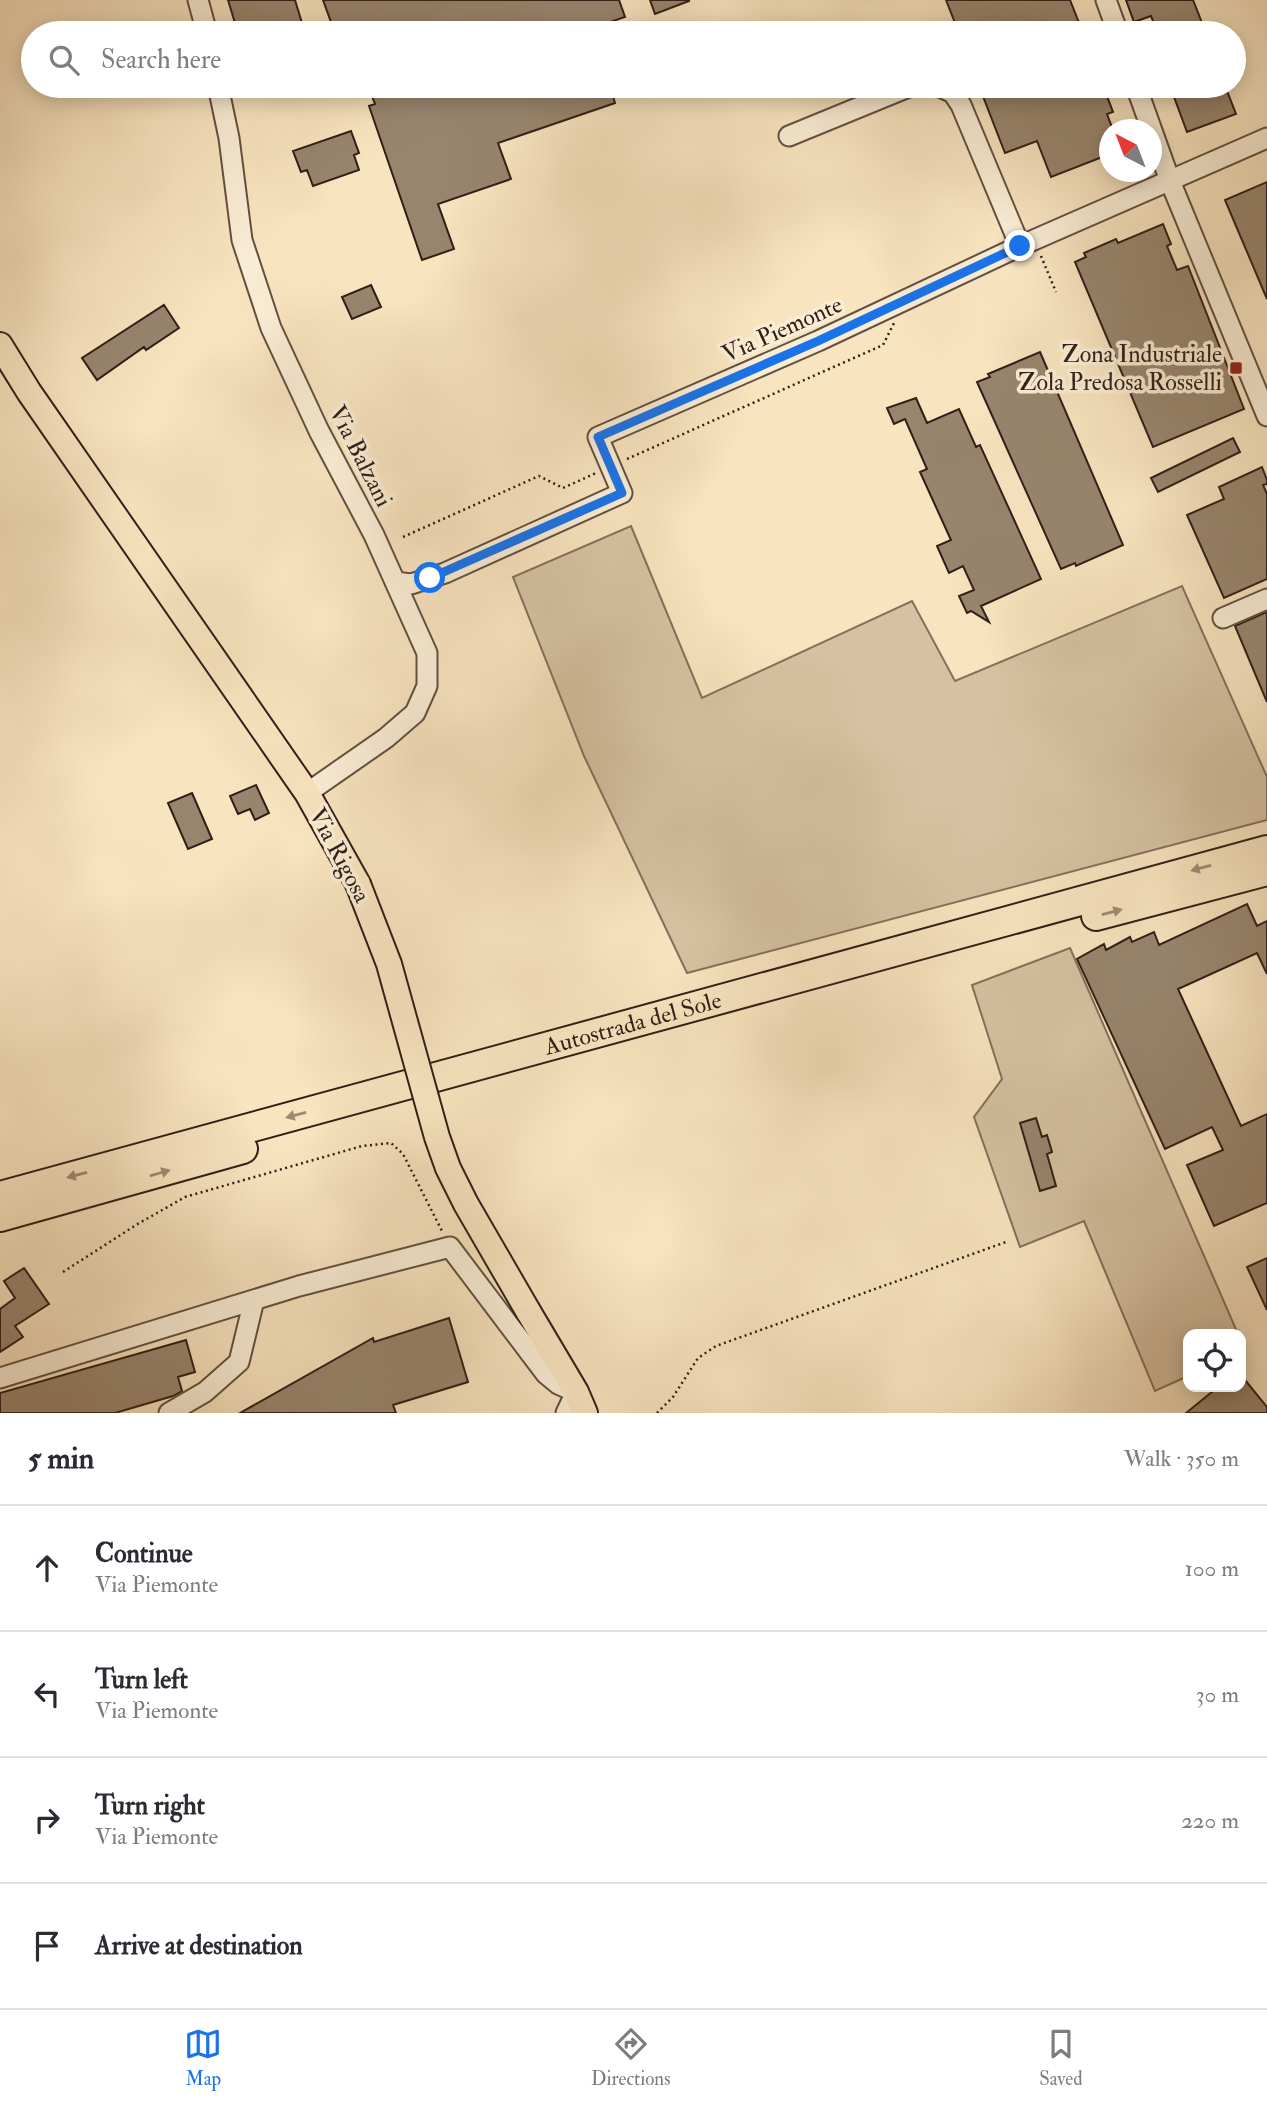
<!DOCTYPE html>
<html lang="en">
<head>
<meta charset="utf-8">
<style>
	:root { --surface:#fff; --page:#f2f2f3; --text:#2b2b33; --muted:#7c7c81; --line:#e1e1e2; --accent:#1a73e8 }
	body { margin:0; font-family:"IM FELL Double Pica",serif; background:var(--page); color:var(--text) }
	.controls { position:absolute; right:21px; bottom:21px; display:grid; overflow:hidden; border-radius:14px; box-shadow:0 4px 18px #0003 }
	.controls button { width:63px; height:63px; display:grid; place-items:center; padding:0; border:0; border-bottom:2px solid var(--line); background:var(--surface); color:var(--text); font:35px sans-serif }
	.compass { position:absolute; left:1099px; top:119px; width:63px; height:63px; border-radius:50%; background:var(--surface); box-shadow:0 4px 18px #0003; rotate:318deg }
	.stop { position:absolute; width:21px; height:21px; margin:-16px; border:5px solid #1a73e8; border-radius:50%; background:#fff }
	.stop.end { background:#1a73e8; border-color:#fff; box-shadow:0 2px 7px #0008 }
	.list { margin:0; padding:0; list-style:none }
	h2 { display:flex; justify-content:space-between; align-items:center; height:91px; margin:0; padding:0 28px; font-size:30px }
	h2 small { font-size:23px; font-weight:400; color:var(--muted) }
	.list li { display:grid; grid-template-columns:46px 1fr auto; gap:21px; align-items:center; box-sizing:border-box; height:126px; padding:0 28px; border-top:2px solid var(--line) }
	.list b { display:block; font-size:26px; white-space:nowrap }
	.list p { margin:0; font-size:23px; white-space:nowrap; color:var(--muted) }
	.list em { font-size:23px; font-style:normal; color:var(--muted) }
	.icon { flex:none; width:38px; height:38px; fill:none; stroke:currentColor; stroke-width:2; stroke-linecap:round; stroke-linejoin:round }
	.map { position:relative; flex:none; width:1267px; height:1413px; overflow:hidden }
	.search { position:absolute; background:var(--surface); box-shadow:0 4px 18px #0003; left:21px; right:21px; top:21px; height:77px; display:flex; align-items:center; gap:18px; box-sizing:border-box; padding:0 24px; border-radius:38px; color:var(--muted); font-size:26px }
	.sheet { height:595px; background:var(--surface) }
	nav { display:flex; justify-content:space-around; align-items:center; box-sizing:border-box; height:98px; border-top:2px solid var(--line); background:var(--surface); font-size:19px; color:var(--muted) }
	nav a { display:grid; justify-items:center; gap:4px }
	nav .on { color:var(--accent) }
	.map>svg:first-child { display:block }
	.green { fill:#d6c2a2; stroke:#84705c; stroke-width:2 }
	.building { fill:#98856e; stroke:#311e17; stroke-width:2 }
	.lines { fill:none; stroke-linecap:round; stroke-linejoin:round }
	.minor-casing { stroke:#635041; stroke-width:23 }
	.major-casing { stroke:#311e17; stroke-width:28 }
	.highway-casing { stroke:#311e17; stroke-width:32 }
	.path { stroke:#311e17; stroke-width:2.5; stroke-dasharray:2 3.5; stroke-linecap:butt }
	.minor { stroke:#faedd5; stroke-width:19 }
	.major { stroke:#f8e4bf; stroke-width:24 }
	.highway { stroke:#f8e4bf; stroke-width:28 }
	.major-bridge-casing { stroke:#311e17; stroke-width:28; stroke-linecap:butt }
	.major-bridge { stroke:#f8e4bf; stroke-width:24 }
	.oneway { fill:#9e8b73 }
	.route { stroke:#1a73e8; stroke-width:9 }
	.poi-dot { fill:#8f2418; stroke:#faedd5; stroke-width:2.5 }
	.labels { text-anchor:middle; stroke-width:7; stroke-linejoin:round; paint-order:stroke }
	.street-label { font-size:24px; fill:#311e17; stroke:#faedd5 }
	.poi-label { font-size:24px; fill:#311e17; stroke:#faedd5; text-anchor:end }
</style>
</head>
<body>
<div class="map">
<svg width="1267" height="1413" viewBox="0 0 1267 1413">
	<rect width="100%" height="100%" fill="#f8e4bf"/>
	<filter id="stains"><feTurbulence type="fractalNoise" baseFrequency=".00286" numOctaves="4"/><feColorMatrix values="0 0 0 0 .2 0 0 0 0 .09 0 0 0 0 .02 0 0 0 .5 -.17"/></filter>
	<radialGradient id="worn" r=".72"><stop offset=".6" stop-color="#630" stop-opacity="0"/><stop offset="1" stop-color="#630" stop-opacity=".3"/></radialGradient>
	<path class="green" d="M631,526L702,698L912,601L955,681L1182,586L1267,777V820L687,973L584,756L513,577Z
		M1070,948L1238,1334H1188V1376L1155,1391L1084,1221L1020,1247L974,1117L1002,1079L972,985Z"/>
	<path class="building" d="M228,0H295L305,33H238Z
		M323,0H619L625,17L590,29L592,33H335Z
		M650,0H689V1L655,14Z
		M946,0H1070L1083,33H959Z
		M1126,0H1193L1206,33H1158L1151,16L1134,22Z
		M368,86H610L615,103L498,143L511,179L438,204L454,249L422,260L369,106L375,104Z
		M979,86H1103L1113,112L1107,114L1113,130H1110V154L1051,177L1037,141L1005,153Z
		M1170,86H1225L1236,114L1187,132Z
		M351,131L359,153L354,155L359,170L313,186L307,170L301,172L293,151Z
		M1267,182V299L1225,200Z
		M1163,224L1171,244L1167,246L1177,270L1188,266L1244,409L1153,447L1075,262L1086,257L1084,253L1116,239L1118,243Z
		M371,285L381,307L352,319L342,297Z
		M164,305L179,328L146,350L144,347L97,380L82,358Z
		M1040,352L1123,545L1076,566L1075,563L1061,569L977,382L990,377L988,374Z
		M916,398L927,423L959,409L976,447L980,445L1041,579L981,606L989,622L971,611L967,613L959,596L974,590L963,566L949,573L937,546L951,540L920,472L927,469L905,419L894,424L887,408Z
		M1233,438L1240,452L1158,492L1151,478Z
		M1262,467L1267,480V484L1263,485L1267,494V579L1224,598L1187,515L1224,499L1219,487Z
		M1267,612V702L1235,626Z
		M256,785L269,813L255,820L250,809L238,814L230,796Z
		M192,793L212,839L188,849L168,803Z
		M1247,904L1257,926L1267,921V974L1257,953L1178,989L1241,1126L1267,1114V1203L1214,1226L1187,1165L1223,1150L1212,1127L1165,1149L1077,959L1104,944L1106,950L1130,937L1132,942L1154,932L1159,945Z
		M1036,1118L1042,1137L1047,1135L1052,1152L1047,1154L1056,1186L1040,1191L1020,1123Z
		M1267,1258V1310L1247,1267Z
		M24,1268L49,1304L15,1326L23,1337L0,1352V1309L15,1298L4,1281Z
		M449,1318L468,1382L393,1405L396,1413H240L373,1338L374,1342Z
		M186,1340L195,1372L178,1377L182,1391L173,1396L115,1413H0V1393Z
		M1241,1375L1267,1407V1413H1186L1218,1387H1241Z"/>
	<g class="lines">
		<defs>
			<path id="minor" d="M198,0L207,33
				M1106,0L1118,33
				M218,86L229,138L242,240L271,328L319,431L374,535L427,653V686L415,713L386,738L307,793
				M938,86L953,93L961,105L1020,246
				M1136,86L1170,181L1267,416
				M789,136L911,86
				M395,582L411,584L445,573L622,493L598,437L818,341L1020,246L1267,138
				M1223,618L1267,599
				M0,1378L299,1286L450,1247L546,1374L558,1384L576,1392L566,1413
				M169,1413L205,1392L239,1362L254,1300"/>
			<path id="major" d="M0,345L29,392L307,793L358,884
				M528,1311L576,1392L585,1413"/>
			<g id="highway">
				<path d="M1096,916L1267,871"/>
				<path id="s1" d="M0,1196L1267,850"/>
				<path d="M0,1217L243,1149"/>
			</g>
		</defs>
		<use href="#minor" class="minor-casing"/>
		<use href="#major" class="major-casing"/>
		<use href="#highway" class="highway-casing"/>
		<path class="path" d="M1041,256L1056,292
			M627,459L883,345L894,323
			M403,537L539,476L563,488L596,473
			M63,1272L136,1225L185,1197L362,1146L391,1143L403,1154L442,1231
			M657,1413L673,1397L698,1358L716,1346L1006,1242"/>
		<use href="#minor" class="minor"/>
		<use href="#major" class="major"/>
		<use href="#highway" class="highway"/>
		<defs>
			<path id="major-bridge" d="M358,884L389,964L437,1137L448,1168L466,1204L528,1311"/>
		</defs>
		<use href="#major-bridge" class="major-bridge-casing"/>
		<use href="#major-bridge" class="major-bridge"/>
	</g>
	<defs><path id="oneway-solid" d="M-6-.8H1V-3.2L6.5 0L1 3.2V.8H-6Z" transform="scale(1.75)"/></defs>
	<g class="oneway">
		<use href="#oneway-solid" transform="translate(1201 868) rotate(165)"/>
		<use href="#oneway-solid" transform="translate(1112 912) rotate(-15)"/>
		<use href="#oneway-solid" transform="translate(296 1115) rotate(165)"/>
		<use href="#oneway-solid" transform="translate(160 1173) rotate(-16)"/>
		<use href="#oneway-solid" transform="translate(77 1175) rotate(165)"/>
	</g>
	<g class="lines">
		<path class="route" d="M430,578L622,493L598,437L818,341L1020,246"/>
	</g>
	<rect class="poi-dot" x="1229" y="361" width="14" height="14" rx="3.5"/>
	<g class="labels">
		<g class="street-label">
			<text transform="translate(782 329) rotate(-24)" y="8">Via Piemonte</text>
			<text transform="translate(361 456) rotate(63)" y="8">Via Balzani</text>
			<text transform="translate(340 855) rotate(62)" y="8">Via Rigosa</text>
			<text dy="8" stroke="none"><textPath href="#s1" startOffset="656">Autostrada del Sole</textPath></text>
		</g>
		<g class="poi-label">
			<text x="1222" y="362">Zona Industriale<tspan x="1222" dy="28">Zola Predosa Rosselli</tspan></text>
		</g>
	</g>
	<rect width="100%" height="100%" filter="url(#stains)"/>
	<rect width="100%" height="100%" fill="url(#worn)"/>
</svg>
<div class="controls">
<button><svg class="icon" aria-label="locate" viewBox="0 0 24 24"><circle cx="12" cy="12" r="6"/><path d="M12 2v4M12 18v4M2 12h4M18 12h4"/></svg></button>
</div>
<svg class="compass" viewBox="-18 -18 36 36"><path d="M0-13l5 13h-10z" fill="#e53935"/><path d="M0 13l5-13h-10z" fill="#7c7c81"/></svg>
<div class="stop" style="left:430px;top:578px"></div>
<div class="stop end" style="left:1020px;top:246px"></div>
<div class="search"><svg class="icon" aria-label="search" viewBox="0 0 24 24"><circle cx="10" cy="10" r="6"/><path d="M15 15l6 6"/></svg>Search here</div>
</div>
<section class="sheet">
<h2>5 min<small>Walk · 350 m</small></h2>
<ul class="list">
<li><svg class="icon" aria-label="ahead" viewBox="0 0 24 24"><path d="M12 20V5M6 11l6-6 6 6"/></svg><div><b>Continue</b><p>Via Piemonte</p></div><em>100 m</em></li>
<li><svg class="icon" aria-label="left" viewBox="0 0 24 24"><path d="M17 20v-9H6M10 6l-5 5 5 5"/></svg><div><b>Turn left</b><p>Via Piemonte</p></div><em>30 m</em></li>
<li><svg class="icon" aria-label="right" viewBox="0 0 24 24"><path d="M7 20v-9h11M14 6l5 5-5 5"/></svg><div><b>Turn right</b><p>Via Piemonte</p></div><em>220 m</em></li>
<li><svg class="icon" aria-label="arrive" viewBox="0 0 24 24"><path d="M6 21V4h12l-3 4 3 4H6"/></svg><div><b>Arrive at destination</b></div></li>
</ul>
</section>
<nav>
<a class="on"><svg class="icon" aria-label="map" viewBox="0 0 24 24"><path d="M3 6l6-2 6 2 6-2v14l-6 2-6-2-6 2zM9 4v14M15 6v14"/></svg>Map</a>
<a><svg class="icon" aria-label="directions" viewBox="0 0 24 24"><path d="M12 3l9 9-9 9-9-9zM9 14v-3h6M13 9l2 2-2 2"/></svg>Directions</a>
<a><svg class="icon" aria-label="saved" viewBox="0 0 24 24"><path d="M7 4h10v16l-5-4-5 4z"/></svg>Saved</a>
</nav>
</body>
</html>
